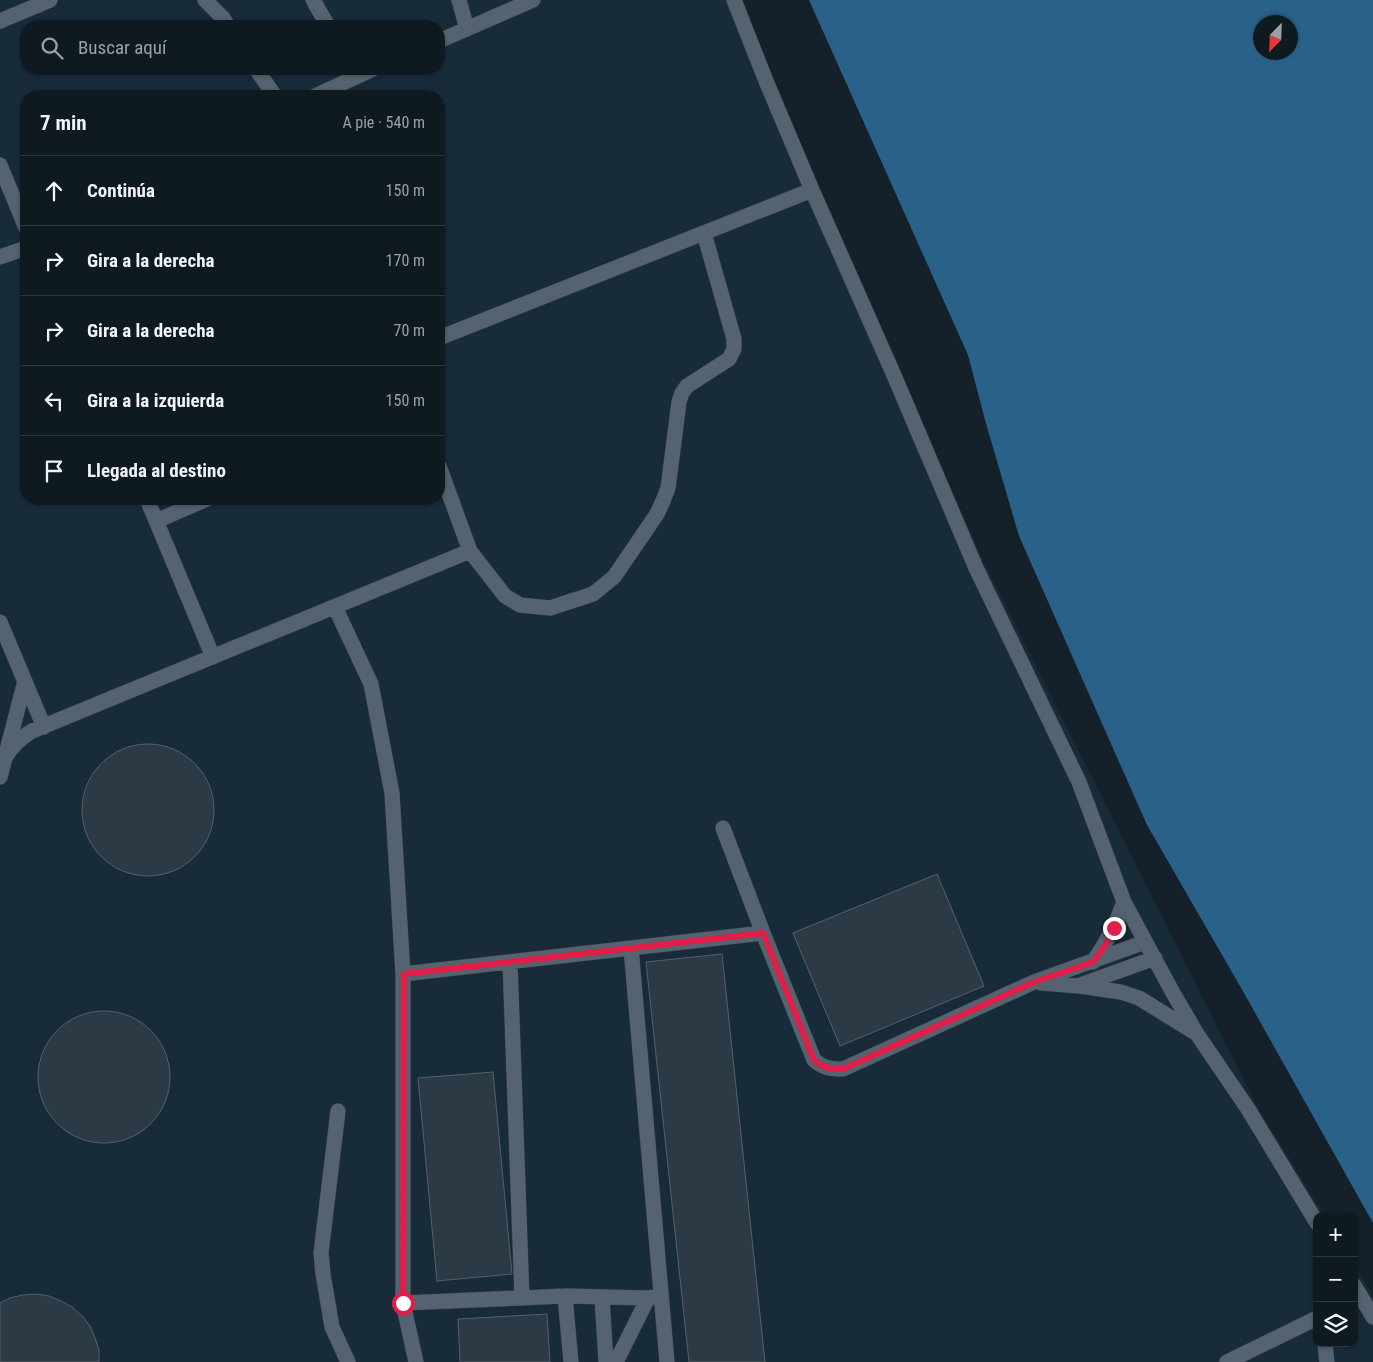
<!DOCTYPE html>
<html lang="es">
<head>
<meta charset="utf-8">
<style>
	:root { --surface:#0f1920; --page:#1d262d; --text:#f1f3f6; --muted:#9ba0a5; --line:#2f383e }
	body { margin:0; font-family:"Roboto Condensed",sans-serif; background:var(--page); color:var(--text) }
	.controls { position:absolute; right:15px; bottom:15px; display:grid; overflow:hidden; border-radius:10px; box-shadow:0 1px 4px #0004 }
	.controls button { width:45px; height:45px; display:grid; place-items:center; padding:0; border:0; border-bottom:1px solid var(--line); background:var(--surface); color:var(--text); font:25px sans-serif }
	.compass { position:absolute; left:1253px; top:15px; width:45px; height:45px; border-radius:50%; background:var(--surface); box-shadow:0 1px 4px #0004; rotate:203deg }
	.stop { position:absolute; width:15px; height:15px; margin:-11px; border:4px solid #e11d48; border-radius:50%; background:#fff }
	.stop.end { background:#e11d48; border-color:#fff; box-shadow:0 1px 5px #0008 }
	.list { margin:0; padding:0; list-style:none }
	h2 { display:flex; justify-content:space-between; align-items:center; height:65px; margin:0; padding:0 20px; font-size:21px }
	h2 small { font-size:16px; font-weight:400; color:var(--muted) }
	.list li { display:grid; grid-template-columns:32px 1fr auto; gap:15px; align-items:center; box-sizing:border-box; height:70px; padding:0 20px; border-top:1px solid var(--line) }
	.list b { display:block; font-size:19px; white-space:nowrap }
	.list em { font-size:16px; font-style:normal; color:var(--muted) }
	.icon { flex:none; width:28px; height:28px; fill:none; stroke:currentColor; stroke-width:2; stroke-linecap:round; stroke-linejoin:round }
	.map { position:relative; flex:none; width:1373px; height:1362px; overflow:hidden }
	.search { position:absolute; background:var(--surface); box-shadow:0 1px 4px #0004; left:20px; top:20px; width:425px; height:55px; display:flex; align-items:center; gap:12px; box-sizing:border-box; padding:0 18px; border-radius:20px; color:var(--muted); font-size:19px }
	.panel { position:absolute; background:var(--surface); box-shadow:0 1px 4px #0004; left:20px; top:90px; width:425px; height:415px; border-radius:20px }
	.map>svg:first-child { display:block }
	.built { fill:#182b39; fill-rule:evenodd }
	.water { fill:#2a6189; fill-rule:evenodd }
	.building { fill:#2c3a45; stroke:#52616d }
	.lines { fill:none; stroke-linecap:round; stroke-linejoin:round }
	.minor-casing { stroke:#333c44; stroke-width:16 }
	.minor { stroke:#54636f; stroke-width:15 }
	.route { stroke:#e11d48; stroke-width:6 }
</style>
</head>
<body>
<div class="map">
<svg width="1373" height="1362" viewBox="0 0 1373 1362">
	<rect width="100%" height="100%" fill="#14212b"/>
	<path class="built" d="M0,0H728L815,188L984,562L1258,1108L1325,1216H1317V1343H1354V1264L1373,1295V1362H0ZM26,26H439V69H26ZM26,96H439V499H26Z"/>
	<path class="water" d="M809,0H1373V1223L1240,986L1147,825L1019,536L985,420L968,355ZM1260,22H1290V52H1260Z"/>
	<path class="building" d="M82 810a66 66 0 1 1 132 0a66 66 0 1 1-132 0Z
		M937,874L984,986L840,1046L793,933Z
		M722,954L765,1362H689L646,962Z
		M38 1077a66 66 0 1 1 132 0a66 66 0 1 1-132 0Z
		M493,1072L512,1274L437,1281L418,1078Z
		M36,1294L49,1296L61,1301L72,1307L82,1316L90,1326L95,1338L99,1350V1362H0V1303L10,1298L23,1295Z
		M547,1314L550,1362H460L458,1319Z"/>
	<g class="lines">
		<defs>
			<path id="minor" d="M205,0L223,18L228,26
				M313,0L328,26
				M459,0L467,29
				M734,0L766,81L812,190L893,373L976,568L1079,782L1124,902L1173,993L1197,1034L1248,1109L1317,1223
				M0,21L50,0
				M439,41L533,0
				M256,69L275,96
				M315,96L373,69
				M0,165L26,228
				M0,257L26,248
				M439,338L812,190
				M439,466L470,551L505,596L520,605L550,608L593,594L614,577L657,514L663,501L668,488L679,402L682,393L687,386L729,359L734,349V339L704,233
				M147,499L213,657
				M156,521L207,499
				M335,607L371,684L392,793L403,974V1303L416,1362
				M0,622L44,727
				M5,758C12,746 20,738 32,731L470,551
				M0,777L25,681
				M723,828L763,933L814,1060C823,1068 830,1069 843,1069L1034,982L1145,942
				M631,948L667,1362
				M510,962L522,1298
				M1093,962C1107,942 1116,925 1124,902
				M403,974L763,933
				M1041,983L1079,986L1121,992L1139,998L1194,1032
				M1080,985L1155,958
				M338,1111L321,1253L323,1274L332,1327L348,1362
				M1354,1285L1373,1317
				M565,1296L571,1362
				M602,1297L606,1362
				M403,1303L565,1296L648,1298L661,1296
				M1325,1343L1327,1362
				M616,1362L648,1298
				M1227,1362L1317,1318"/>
		</defs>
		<use href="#minor" class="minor-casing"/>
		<use href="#minor" class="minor"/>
	</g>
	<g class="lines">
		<path class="route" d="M403,1303L404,974L763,933L814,1060C823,1068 830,1069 843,1069L1034,982L1093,962L1104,947L1114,928"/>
	</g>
</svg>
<div class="controls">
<button>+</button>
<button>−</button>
<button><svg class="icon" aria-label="layers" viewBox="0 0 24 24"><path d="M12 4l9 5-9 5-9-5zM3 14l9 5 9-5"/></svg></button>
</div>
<svg class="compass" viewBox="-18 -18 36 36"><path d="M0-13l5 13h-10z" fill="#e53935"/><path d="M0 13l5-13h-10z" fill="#9ba0a5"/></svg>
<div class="stop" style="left:403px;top:1303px"></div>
<div class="stop end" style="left:1114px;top:928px"></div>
<div class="search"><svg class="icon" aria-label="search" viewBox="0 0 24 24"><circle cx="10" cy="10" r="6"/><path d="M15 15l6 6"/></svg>Buscar aquí</div>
<section class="panel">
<h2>7 min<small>A pie · 540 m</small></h2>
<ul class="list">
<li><svg class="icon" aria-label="ahead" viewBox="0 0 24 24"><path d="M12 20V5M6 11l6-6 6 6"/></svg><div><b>Continúa</b></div><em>150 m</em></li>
<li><svg class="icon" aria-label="right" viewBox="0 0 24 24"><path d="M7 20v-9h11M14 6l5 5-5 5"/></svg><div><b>Gira a la derecha</b></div><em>170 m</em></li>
<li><svg class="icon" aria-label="right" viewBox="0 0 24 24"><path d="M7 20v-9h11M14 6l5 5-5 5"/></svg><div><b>Gira a la derecha</b></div><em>70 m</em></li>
<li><svg class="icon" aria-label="left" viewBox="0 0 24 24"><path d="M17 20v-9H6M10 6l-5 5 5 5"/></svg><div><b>Gira a la izquierda</b></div><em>150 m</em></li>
<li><svg class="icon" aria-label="arrive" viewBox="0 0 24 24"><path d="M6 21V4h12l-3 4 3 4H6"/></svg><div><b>Llegada al destino</b></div></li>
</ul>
</section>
</div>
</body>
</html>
